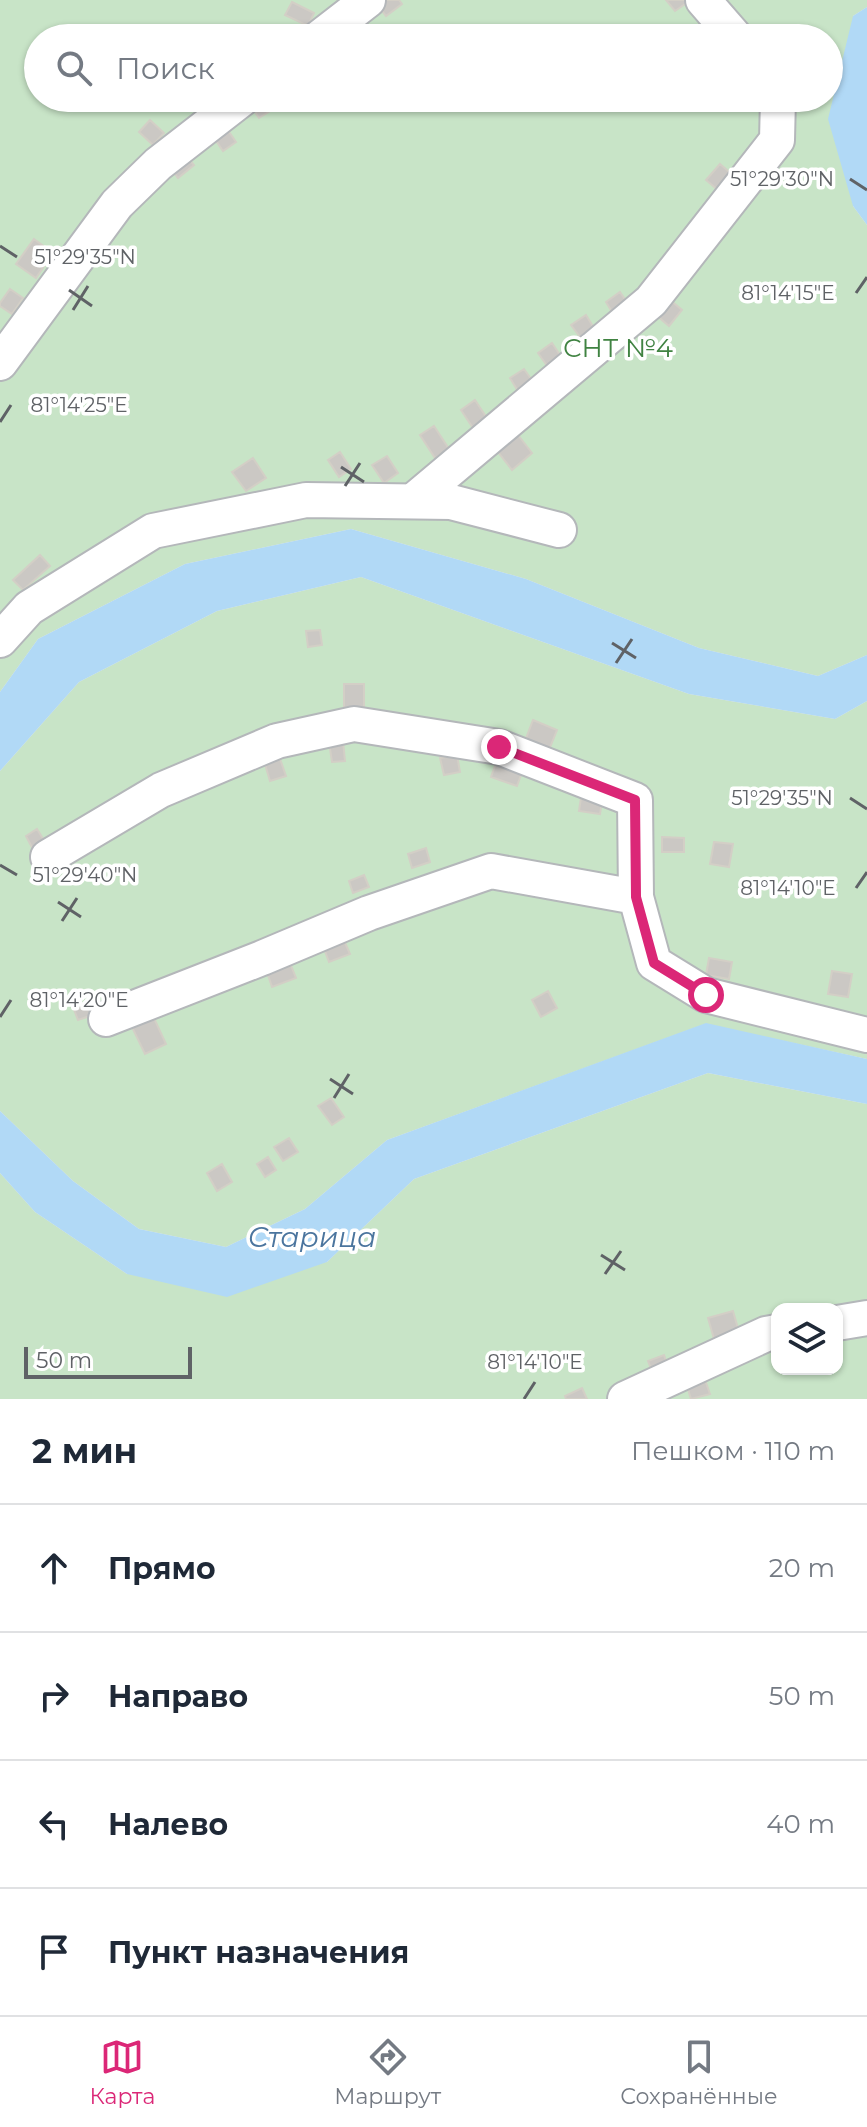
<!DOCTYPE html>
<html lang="ru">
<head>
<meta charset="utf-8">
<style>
	:root { --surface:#fff; --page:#f2f2f3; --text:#1f2937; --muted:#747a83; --line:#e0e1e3; --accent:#db2777 }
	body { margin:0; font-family:Montserrat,sans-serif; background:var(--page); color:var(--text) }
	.controls { position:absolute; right:24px; bottom:24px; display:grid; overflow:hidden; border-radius:16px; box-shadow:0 2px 6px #0004 }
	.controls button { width:72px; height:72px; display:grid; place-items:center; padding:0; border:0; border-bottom:2px solid var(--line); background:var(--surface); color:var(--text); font:40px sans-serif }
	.scale { position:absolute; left:24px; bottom:20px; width:168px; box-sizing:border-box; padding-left:8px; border:4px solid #5f6266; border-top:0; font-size:22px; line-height:28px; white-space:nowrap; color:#5f6266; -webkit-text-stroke:6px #fff; paint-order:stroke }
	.stop { position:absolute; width:24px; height:24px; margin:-18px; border:6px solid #db2777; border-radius:50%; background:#fff }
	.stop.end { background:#db2777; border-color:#fff; box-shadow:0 2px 8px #0008 }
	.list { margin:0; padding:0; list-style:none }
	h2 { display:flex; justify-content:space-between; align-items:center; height:104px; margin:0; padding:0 32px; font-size:34px }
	h2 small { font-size:26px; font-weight:400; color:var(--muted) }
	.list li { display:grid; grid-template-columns:52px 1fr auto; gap:24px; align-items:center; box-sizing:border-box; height:128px; padding:0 32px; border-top:2px solid var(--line) }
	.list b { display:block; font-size:30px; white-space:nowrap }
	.list em { font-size:26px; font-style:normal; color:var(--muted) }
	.icon { flex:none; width:44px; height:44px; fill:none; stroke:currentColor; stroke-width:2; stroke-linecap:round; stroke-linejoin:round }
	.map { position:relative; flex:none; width:867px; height:1399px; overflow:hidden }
	.search { position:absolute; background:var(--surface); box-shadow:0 2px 6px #0004; left:24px; right:24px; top:24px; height:88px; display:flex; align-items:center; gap:20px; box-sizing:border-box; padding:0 28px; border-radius:44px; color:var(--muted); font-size:30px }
	.sheet { height:616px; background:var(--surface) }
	nav { display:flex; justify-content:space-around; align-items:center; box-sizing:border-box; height:112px; border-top:2px solid var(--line); background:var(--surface); font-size:22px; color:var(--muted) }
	nav a { display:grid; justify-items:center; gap:4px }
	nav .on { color:var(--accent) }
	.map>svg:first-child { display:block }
	.green { fill:#c8e4c7; fill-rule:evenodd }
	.water { fill:#b1d9f6 }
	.building { fill:#cbc8c4; stroke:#d3cfc6; stroke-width:2 }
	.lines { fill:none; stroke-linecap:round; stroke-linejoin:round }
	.minor-casing { stroke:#b4b7ba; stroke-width:38 }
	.minor { stroke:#fff; stroke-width:34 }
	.route { stroke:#db2777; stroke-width:10 }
	.ticks { fill:none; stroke:#5f6266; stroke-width:3 }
	.labels { text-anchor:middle; stroke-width:7; stroke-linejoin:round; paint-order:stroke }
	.park-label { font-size:26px; fill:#408342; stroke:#fff }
	.water-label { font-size:28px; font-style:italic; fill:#4b759e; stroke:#fff }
	.ticks-label { font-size:20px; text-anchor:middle; fill:#5f6266; stroke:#fff; stroke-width:7; stroke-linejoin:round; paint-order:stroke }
</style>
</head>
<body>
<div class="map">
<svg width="867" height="1399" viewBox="0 0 867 1399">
	<rect width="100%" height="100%" fill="#efede8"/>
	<path class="green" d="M0,0H867V7L853,16V206L867,225V655L818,676L699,648L526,579L351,529L185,564L38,639L0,692ZM38,38H829V98H38Z
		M361,577L689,694L835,719L867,701V1059L705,1024L387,1140L305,1209L226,1247L139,1229L73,1181L0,1111V771L79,682L217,611Z
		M708,1073L867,1104V1399H0V1173L35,1212L127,1274L327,1262L414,1179ZM777,1309H837V1369H777Z"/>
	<path class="water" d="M867,7V225L853,206L828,119L853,16Z
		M351,529L526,579L699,648L818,676L867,655V701L835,719L689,694L361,577L217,611L79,682L0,771V692L38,639L185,564Z
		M706,1023L867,1059V1104L708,1073L414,1179L327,1262L227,1297L127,1274L35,1212L0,1173V1111L73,1181L139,1229L226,1247L305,1209L387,1140Z"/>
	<path class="building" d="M380,0H399L402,4L386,16L376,3Z
		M666,0H691L675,11Z
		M292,2L314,13L308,26L285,15Z
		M360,18L370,31L360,38H351L344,29Z
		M260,98H268L275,108L259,118L250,105Z
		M150,120L164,133L153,145L139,132Z
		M225,126L236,142L223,151L212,135Z
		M184,153L194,165L178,178L168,165Z
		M720,164L733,175L719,191L706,180Z
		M34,239L53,253L36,278L16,264Z
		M10,289L23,298L12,314L0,306V303Z
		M620,292L629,305L614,315L606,302Z
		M669,299L682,310L669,326L656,315Z
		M586,315L594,328L580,337L571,325Z
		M552,343L564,361L550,370L538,353Z
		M524,369L536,386L521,396L510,378Z
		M475,400L491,424L477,434L461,410Z
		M434,426L449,449L435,458L420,435Z
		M515,431L532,453L512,470L494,447Z
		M340,452L351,469L339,477L328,460Z
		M387,456L398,473L384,483L372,465Z
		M253,458L266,478L246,491L232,472Z
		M40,555L50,566L23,590L13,580Z
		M320,630L322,645L308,647L306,631Z
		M344,684H364V707H344Z
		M533,720L557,730L549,750L525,741Z
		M343,741L345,761L332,762L329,742Z
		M457,755L460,772L444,775L440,758Z
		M279,756L286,776L270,781L264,761Z
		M496,763L522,772L517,786L491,777Z
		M582,791L603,795L600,814L579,811Z
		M37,829L47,845L35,853L26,836Z
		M662,837L684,838V852H662Z
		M714,842L733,844L729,867L710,864Z
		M426,848L430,862L412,868L408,854Z
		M364,875L369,887L353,893L349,881Z
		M343,938L350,954L329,962L323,946Z
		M288,958L296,978L272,987L265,966Z
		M709,958L732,962L729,979L706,975Z
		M832,971L852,974L848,997L828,994Z
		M548,991L557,1008L541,1017L532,1000Z
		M94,999L99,1013L78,1020L73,1007Z
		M153,1016L166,1044L145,1054L131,1025Z
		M331,1098L344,1117L332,1125L318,1106Z
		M289,1138L298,1152L283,1161L274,1147Z
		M268,1157L276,1170L265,1177L257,1164Z
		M222,1164L232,1182L217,1191L207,1173Z
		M733,1311L739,1332L714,1339L708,1318Z
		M664,1355L669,1370L654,1376L648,1361Z
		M704,1377L710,1394L691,1399L686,1383Z
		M582,1388L587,1399H566L565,1396Z"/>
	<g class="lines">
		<defs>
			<path id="minor" d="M703,0L736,38
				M319,38L368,0
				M0,363L117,204L158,164L243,98
				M414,500L651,301L777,140L778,98
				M0,640L29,608L153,531L306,500L451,502L559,530
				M48,857L161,790L277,741L354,724L499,747L635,800L636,897L654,963L706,995L867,1035
				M106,1019L262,958L369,913L491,871L636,897
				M837,1323L867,1318
				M625,1399L766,1334L777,1332"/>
		</defs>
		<use href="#minor" class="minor-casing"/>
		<use href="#minor" class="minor"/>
	</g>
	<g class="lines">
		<path class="route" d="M499,747L635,800L636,897L654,963L706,995"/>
	</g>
	<path class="ticks" d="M850,179L867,190M0,246L17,257M69,290L92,306M856,293L867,277M73,310L88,286M0,422L11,405M341,467L364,482M345,486L360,463M612,643L636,658M616,663L632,639M850,798L867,809M0,865L17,875M856,888L867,872M58,902L81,917M62,921L77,898M0,1017L11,1000M330,1079L353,1094M334,1098L349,1074M601,1255L625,1270M605,1274L621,1251M524,1399L535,1382"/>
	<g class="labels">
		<g class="park-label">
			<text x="618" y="357">СНТ №4</text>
		</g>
		<g class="water-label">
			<text x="312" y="1247">Старица</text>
		</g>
	</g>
	<g class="ticks-label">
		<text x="782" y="186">51°29'30"N</text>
		<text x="85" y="264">51°29'35"N</text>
		<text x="788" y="300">81°14'15"E</text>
		<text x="79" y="412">81°14'25"E</text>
		<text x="782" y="805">51°29'35"N</text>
		<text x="85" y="882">51°29'40"N</text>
		<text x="788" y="895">81°14'10"E</text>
		<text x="79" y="1007">81°14'20"E</text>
		<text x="535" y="1369">81°14'10"E</text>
	</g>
</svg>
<div class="controls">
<button><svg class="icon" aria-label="layers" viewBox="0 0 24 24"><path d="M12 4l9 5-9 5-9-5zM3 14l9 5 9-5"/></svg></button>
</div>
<div class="scale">50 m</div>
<div class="stop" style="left:706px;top:995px"></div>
<div class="stop end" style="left:499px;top:747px"></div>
<div class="search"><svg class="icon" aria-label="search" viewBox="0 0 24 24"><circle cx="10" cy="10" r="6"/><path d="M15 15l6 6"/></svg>Поиск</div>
</div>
<section class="sheet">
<h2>2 мин<small>Пешком · 110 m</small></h2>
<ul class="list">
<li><svg class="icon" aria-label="ahead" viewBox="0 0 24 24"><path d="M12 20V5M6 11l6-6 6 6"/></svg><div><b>Прямо</b></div><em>20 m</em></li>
<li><svg class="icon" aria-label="right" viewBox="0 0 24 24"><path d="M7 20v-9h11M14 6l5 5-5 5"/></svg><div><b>Направо</b></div><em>50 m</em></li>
<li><svg class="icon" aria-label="left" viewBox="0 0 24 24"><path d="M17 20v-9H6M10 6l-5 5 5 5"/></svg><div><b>Налево</b></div><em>40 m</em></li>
<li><svg class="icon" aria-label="arrive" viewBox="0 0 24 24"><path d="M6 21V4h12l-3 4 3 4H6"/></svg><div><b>Пункт назначения</b></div></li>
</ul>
</section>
<nav>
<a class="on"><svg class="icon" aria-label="map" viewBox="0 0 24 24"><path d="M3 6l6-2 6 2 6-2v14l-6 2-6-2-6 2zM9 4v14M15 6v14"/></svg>Карта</a>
<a><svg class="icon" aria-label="directions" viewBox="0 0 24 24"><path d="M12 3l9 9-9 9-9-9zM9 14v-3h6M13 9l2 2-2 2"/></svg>Маршрут</a>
<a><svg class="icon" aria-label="saved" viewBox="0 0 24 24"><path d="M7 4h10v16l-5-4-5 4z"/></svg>Сохранённые</a>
</nav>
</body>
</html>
